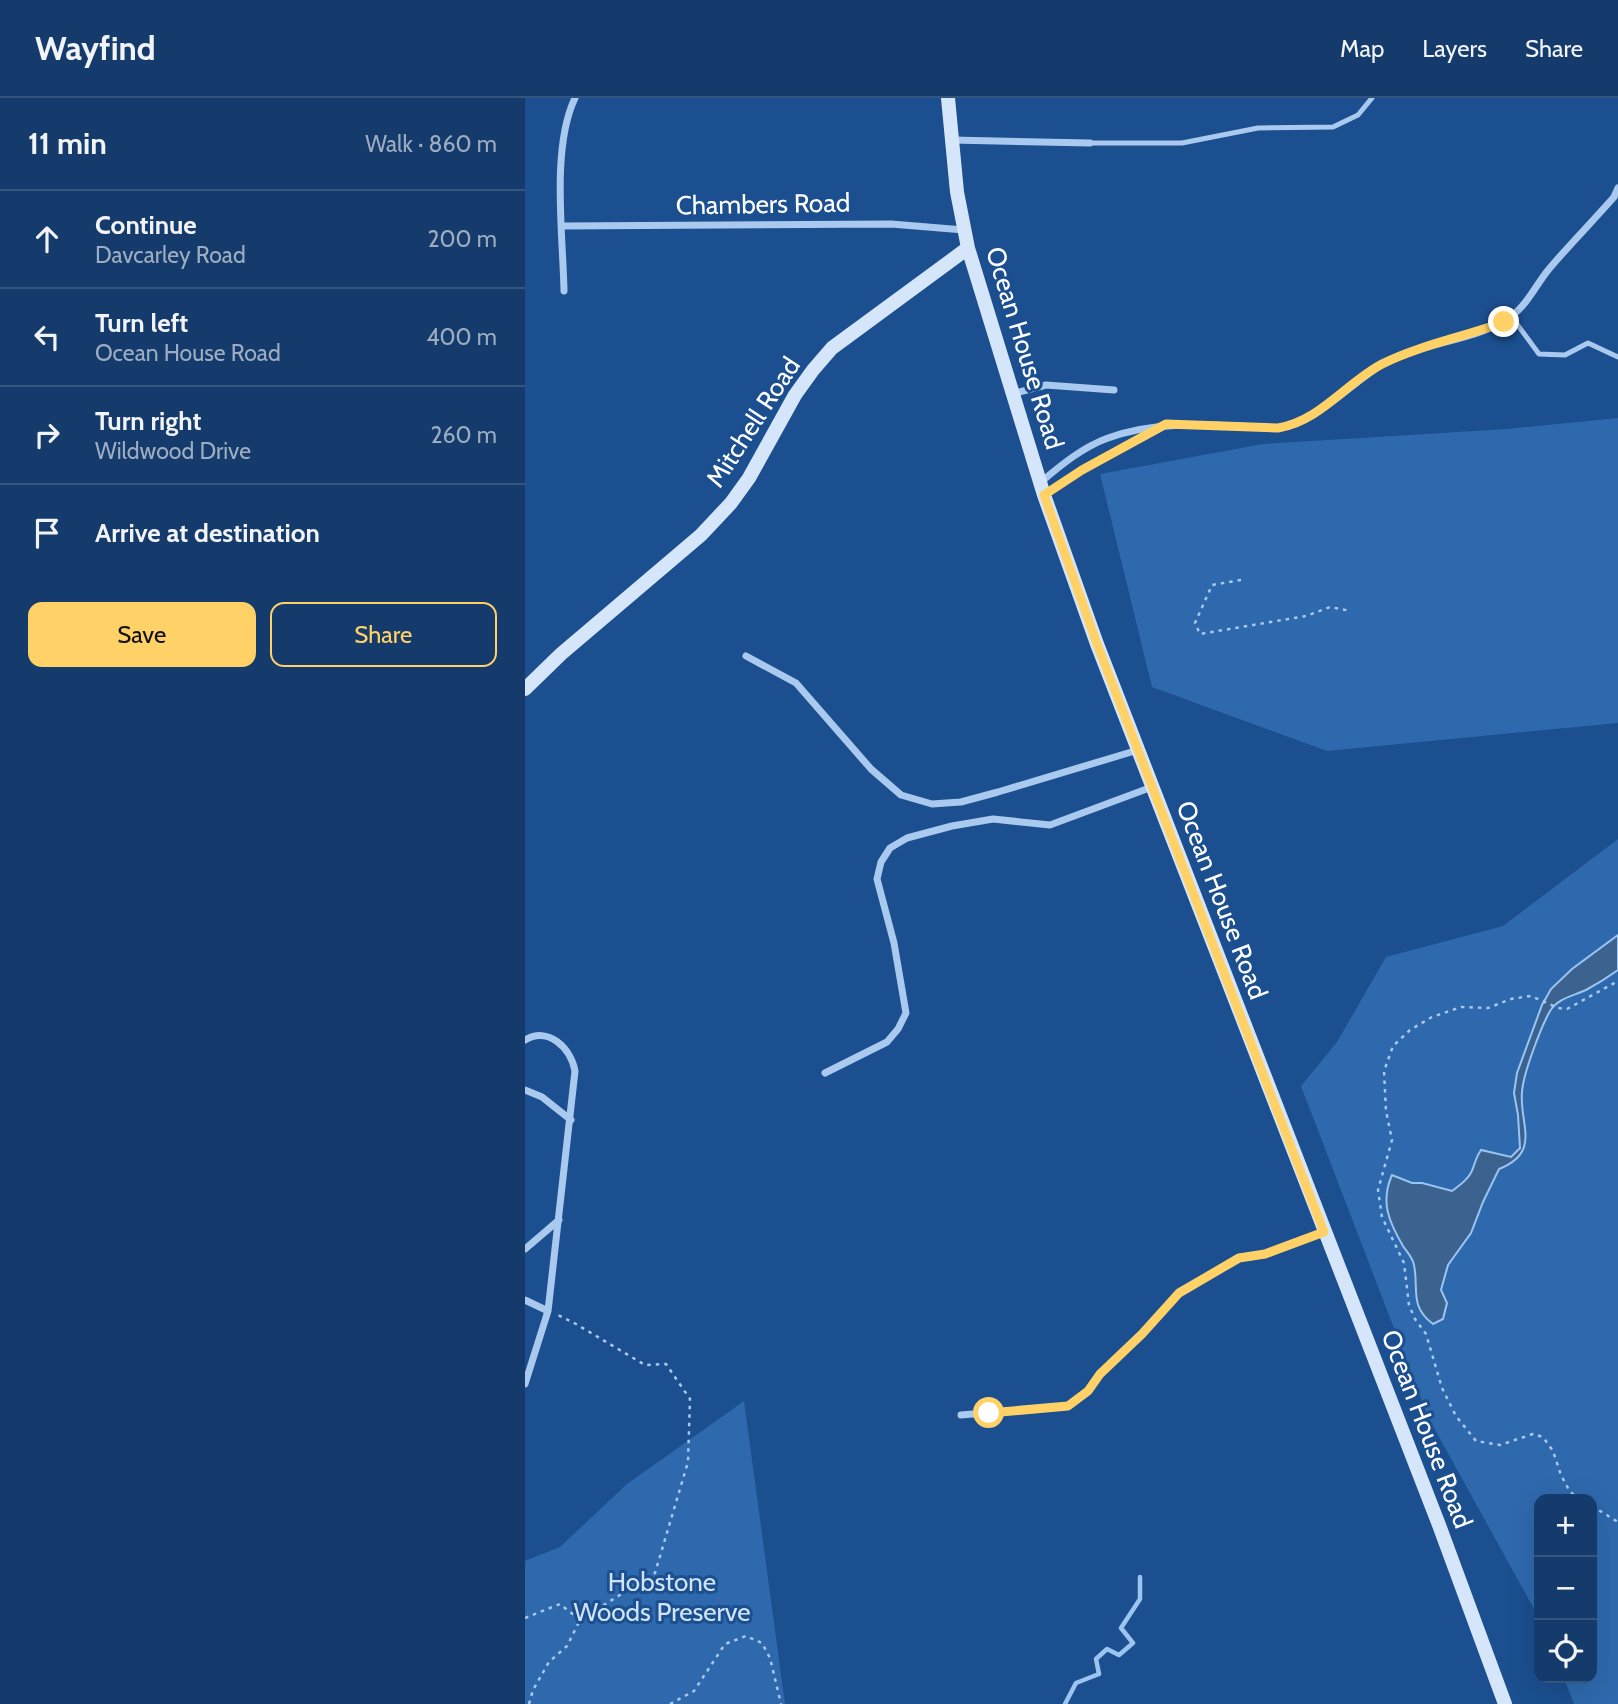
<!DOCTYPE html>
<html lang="en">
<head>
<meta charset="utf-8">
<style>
	:root { --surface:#143b6b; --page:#214673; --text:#f1f3f6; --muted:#9dadc1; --line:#33557e; --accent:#ffd166 }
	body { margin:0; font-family:Cabin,sans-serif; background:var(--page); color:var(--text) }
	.controls { position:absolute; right:21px; bottom:21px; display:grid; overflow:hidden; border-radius:14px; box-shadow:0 7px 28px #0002 }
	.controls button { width:63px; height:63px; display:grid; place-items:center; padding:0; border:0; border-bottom:2px solid var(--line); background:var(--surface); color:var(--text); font:35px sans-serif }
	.stop { position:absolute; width:21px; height:21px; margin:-16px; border:5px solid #ffd166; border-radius:50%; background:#fff }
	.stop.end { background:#ffd166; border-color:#fff; box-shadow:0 2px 7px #0008 }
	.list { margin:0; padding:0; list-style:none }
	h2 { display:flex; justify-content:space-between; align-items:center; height:91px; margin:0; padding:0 28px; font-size:30px }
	h2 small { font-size:23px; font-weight:400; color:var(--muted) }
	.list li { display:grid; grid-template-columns:46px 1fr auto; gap:21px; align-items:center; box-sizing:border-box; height:98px; padding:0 28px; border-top:2px solid var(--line) }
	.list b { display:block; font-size:26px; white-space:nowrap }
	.list p { margin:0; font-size:23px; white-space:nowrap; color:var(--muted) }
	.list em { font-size:23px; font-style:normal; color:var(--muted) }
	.actions { display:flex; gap:14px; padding:21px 28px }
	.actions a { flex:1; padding:16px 0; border:2px solid var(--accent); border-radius:14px; text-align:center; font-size:24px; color:var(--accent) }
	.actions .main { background:var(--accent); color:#111 }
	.icon { flex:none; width:38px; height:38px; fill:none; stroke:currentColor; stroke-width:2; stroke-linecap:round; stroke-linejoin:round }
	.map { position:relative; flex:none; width:1093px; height:1606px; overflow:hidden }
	header { display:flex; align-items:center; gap:42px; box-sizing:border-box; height:98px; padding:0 35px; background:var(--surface); border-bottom:2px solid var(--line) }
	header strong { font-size:33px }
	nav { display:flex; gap:38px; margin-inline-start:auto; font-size:24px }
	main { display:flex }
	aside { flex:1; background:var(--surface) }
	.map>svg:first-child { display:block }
	.green { fill:#2e69ad }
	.water { fill:#3c6290; stroke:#9cc4f0; stroke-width:2 }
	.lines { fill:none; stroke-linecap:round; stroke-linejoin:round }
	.stream { stroke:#9cc4f0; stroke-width:4.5 }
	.path { stroke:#a9c9ee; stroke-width:2.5; stroke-dasharray:3.5 5; stroke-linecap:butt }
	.lane { stroke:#a9c9ee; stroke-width:5 }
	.street { stroke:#a9c9ee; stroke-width:7 }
	.secondary { stroke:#d6e6fa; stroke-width:14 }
	.route { stroke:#ffd166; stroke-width:9 }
	.labels { text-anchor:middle; stroke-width:6; stroke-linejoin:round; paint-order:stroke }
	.street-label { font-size:26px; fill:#fff; stroke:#1b4f8f }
	.park-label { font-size:26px; fill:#cfe3fa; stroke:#1b4f8f }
</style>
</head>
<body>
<header>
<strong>Wayfind</strong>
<nav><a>Map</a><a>Layers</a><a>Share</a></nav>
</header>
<main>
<aside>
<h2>11 min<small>Walk · 860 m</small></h2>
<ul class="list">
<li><svg class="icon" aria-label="ahead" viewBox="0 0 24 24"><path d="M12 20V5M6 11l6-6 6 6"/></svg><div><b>Continue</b><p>Davcarley Road</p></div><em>200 m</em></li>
<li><svg class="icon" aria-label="left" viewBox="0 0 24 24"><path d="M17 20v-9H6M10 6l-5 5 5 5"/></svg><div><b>Turn left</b><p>Ocean House Road</p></div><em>400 m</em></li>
<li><svg class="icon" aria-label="right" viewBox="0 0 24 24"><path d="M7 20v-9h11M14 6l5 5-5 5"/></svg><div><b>Turn right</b><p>Wildwood Drive</p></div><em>260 m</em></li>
<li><svg class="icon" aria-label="arrive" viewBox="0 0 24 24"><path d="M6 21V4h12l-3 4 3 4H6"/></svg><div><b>Arrive at destination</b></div></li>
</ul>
<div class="actions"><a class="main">Save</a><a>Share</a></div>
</aside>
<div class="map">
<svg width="1093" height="1606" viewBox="0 0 1093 1606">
	<rect width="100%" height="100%" fill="#1b4f8f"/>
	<path class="green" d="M1093,320V625L802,653L627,589L575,376L738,346L982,331Z
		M1093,741V1606H1049L1039,1580H1067V1401H1014V1520L903,1319L776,988L812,944L861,859L978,828Z
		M219,1303L260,1606H0V1463L35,1449L102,1386Z"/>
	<path class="water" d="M1093,837V872C1083,879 1072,886 1061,892C1048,898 1033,900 1025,913C1016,929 998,976 997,994C994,1026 1017,1054 974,1071L958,1104L946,1135L923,1167L916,1192L922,1205L918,1221L908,1226C884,1208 894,1191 889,1167C888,1160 882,1154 878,1148C864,1124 855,1104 867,1077L887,1085H897L927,1093C935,1087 945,1080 948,1070C951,1062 951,1059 956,1052L986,1059L995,1050L993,1017L989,995L992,975L1017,907L1026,891L1047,871Z"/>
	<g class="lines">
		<path class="stream" d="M540,1606L551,1585L574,1576L571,1561L582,1551L594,1557L608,1545L596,1530L615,1501V1479"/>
		<path class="path" d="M716,482L687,487L670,525L675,536L781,518L805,509L826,513
			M1056,1401L1045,1394L1036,1377L1028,1353L1018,1339L1008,1336L975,1347L951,1343L931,1318L917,1290L901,1236L890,1221L884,1207L879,1165L857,1119L853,1092L867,1042L861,1013L859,973L868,948L885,932L907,919L936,909L963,910L986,901L1006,898L1033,910L1042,911L1093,883
			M1067,1408L1093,1424
			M0,1520L35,1506L55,1522
			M4,1606L8,1592L24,1564L42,1548L55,1522L130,1475L163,1364L165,1301L141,1266L120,1267L51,1226L33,1217
			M145,1606L169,1593L200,1546L221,1538L237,1545L245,1560L256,1606"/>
		<path class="lane" d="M565,45H657L733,30L808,29L833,17L847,0
			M986,218L1014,256L1040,257L1063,245L1093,259"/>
		<path class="street" d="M427,42L565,45
			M37,128L366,126L439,132
			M39,193C38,137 26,50 50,0
			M487,296L521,287L589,292
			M516,384C536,367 558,349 583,340C637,320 697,328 753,330C792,323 821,290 853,269C891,244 940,246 979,223C1001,211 1009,189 1024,171C1045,146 1068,123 1089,99L1093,90
			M519,397L557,372L635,330
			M221,558L271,585L346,671L376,697L407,706L436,704L473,694L613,652
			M0,942C23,928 46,950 50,973L23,1213L0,1286
			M300,975L362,944L373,931L381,915L369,845L352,781L356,764L365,750L382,740L427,728L468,721L525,727L627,689
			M0,992L17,999L46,1022
			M0,1151L34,1122
			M0,1202L23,1213
			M436,1317L543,1308L563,1293L575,1276L617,1236L654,1195L714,1160L740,1156L799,1134"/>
		<path class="secondary" d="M423,0L432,94L443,150L519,397L572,546L914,1427L980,1606
			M0,591L36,556L176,437L206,405L224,380L270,297L288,272L307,250L443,150"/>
	</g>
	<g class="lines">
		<path class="route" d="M464,1315L543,1308L563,1293L575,1276L617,1236L654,1195L714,1160L740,1156L799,1134L572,546L519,397L557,372L641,326L753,330C795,323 821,285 857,266C895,247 939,239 979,224"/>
	</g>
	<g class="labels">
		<g class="street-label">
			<text transform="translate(238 106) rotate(-1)" y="9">Chambers Road</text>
			<text transform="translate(500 250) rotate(73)" y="9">Ocean House Road</text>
			<text transform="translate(228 324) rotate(-57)" y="9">Mitchell Road</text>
			<text transform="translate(697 802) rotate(69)" y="9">Ocean House Road</text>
			<text transform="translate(902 1331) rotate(69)" y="9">Ocean House Road</text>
		</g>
		<g class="park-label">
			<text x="137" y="1493">Hobstone<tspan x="137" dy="30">Woods Preserve</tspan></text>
		</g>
	</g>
</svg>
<div class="controls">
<button>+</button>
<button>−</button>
<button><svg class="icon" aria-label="locate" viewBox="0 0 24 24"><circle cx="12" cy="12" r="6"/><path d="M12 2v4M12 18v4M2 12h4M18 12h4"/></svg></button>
</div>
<div class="stop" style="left:464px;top:1315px"></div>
<div class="stop end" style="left:979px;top:224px"></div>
</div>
</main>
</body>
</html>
